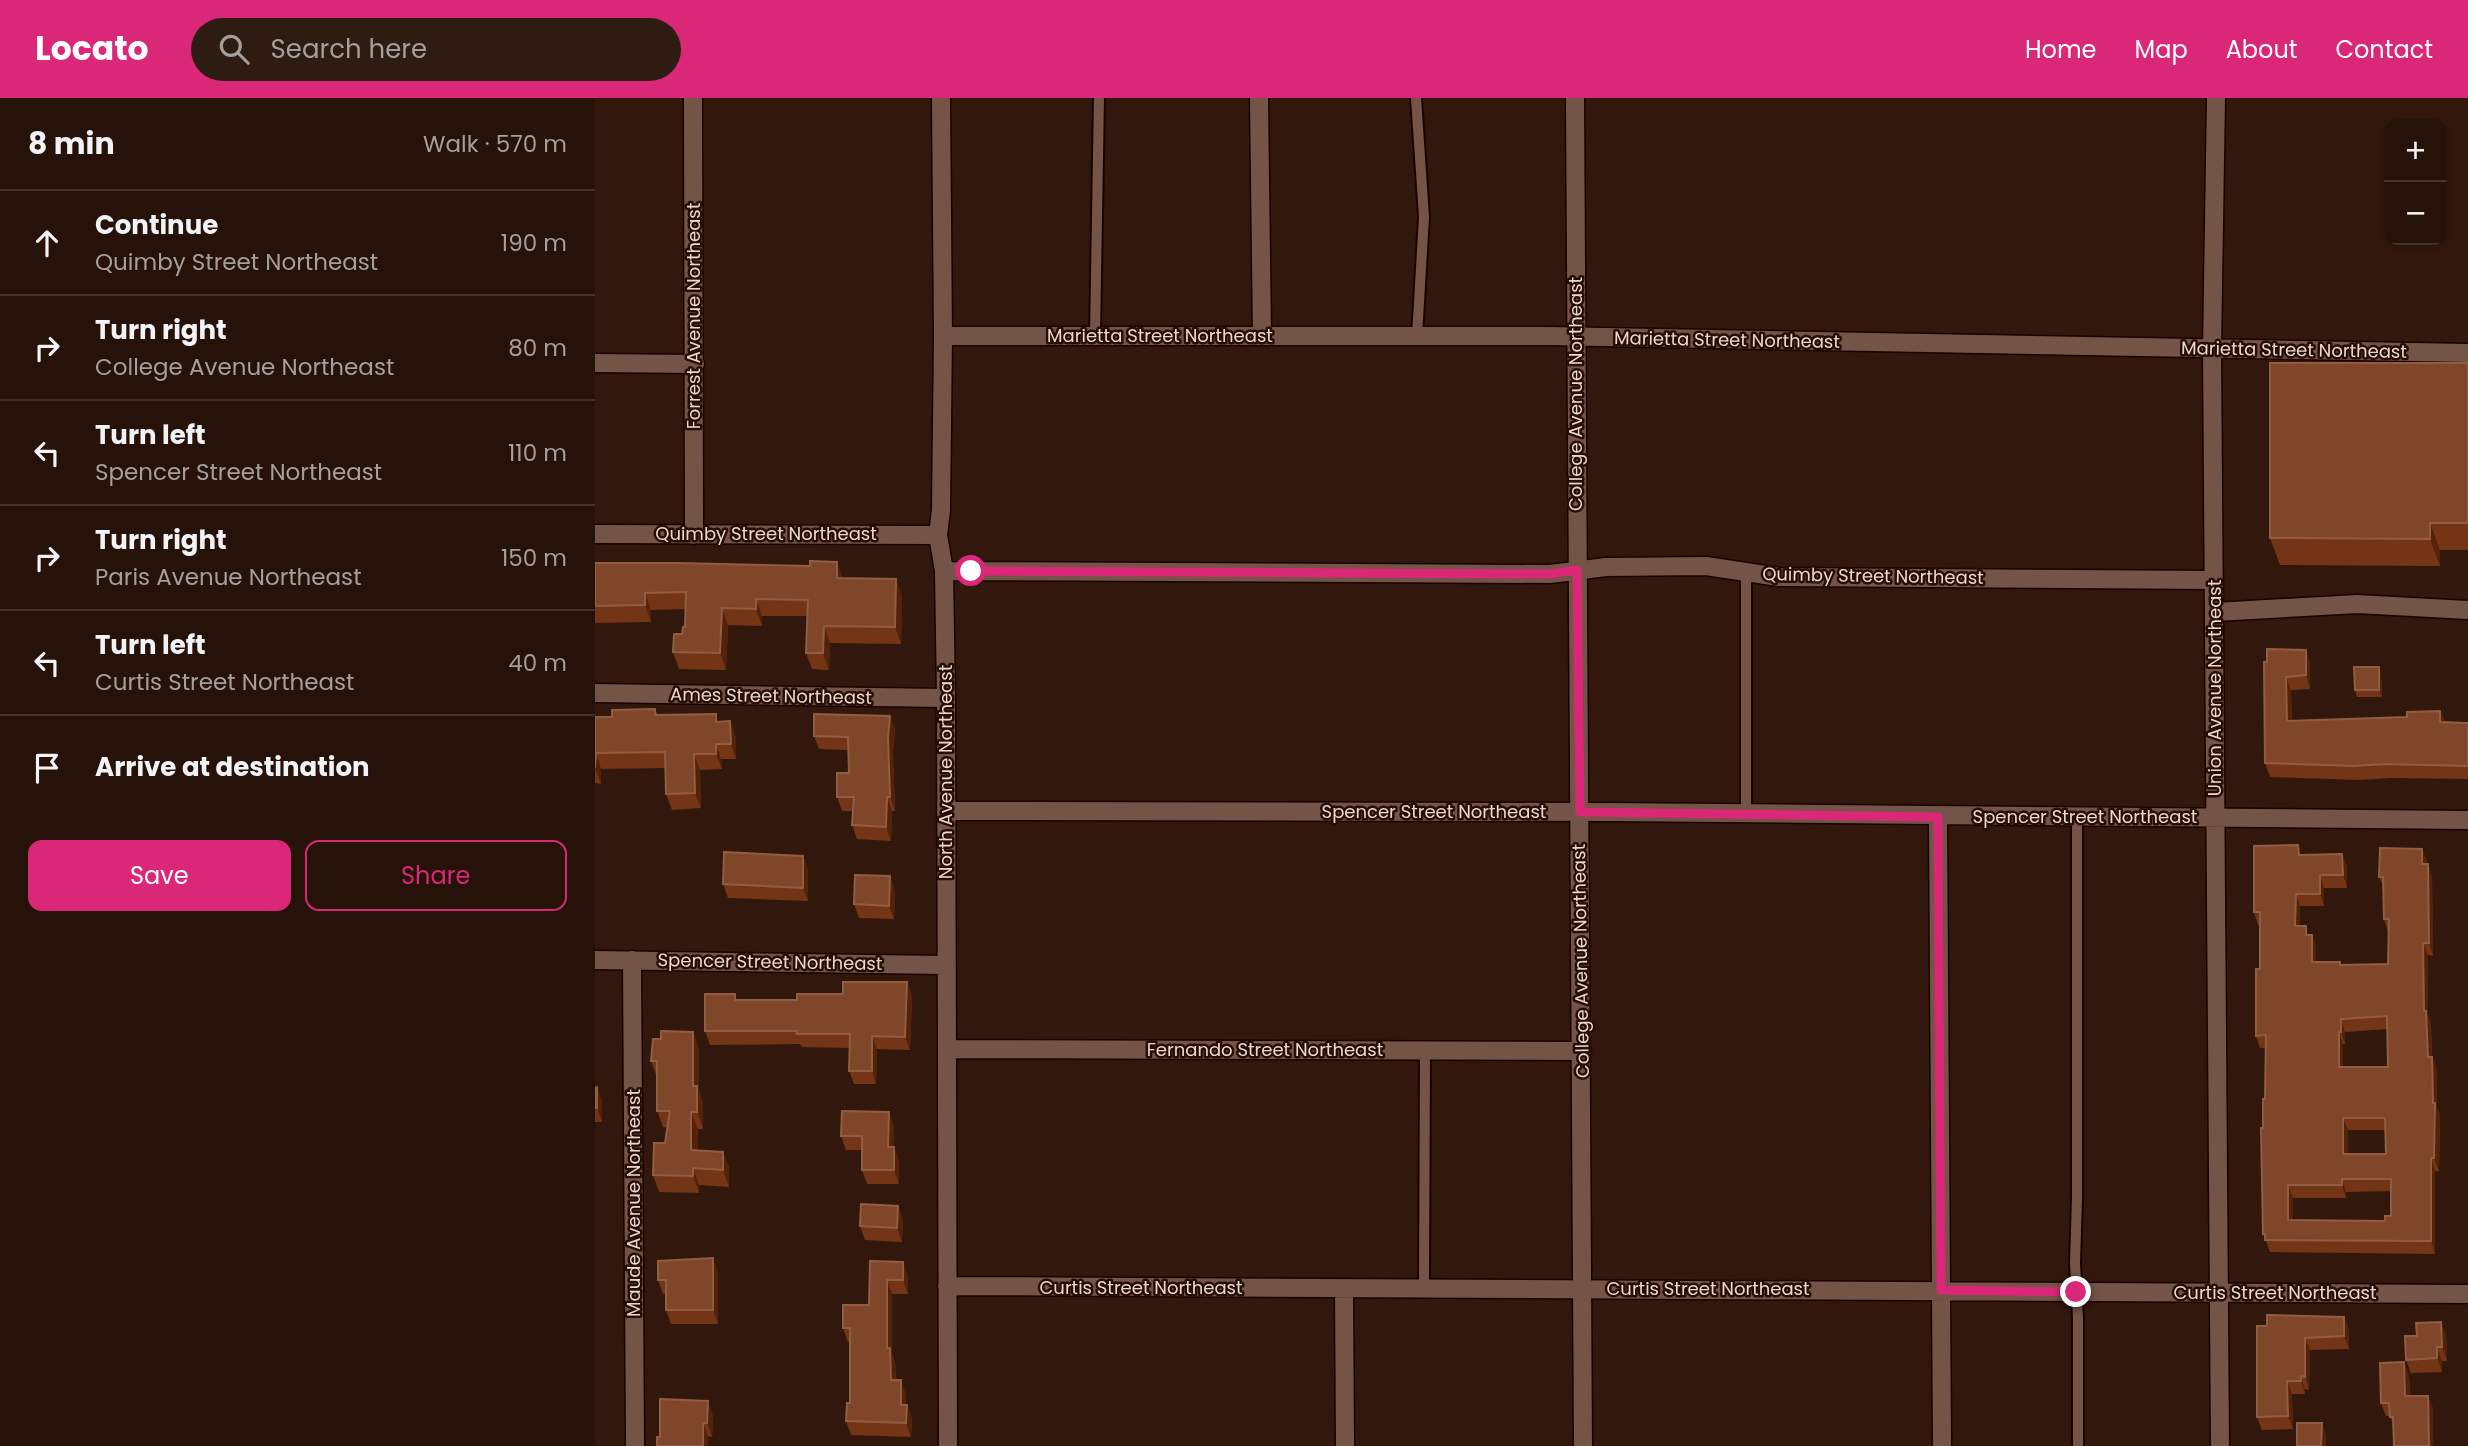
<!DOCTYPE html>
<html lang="en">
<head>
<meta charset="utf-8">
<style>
	:root { --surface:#261209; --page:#2e1b12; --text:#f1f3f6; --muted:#a49e9c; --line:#42322a; --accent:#db2777 }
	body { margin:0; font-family:Poppins,sans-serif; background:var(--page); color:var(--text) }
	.controls { position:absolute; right:21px; top:21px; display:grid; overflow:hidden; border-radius:14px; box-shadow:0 2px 5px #0004 }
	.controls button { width:63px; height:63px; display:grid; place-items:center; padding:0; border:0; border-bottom:2px solid var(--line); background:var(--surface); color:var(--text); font:35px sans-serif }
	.stop { position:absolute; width:21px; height:21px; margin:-16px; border:5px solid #db2777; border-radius:50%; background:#fff }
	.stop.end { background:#db2777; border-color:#fff; box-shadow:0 2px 7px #0008 }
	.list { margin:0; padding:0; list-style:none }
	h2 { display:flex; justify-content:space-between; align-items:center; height:91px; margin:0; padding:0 28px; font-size:30px }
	h2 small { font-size:23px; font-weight:400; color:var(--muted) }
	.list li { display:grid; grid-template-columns:46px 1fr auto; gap:21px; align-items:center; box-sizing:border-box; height:105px; padding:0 28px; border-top:2px solid var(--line) }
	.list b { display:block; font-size:26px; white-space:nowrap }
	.list p { margin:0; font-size:23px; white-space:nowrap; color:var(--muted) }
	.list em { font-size:23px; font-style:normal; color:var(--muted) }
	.actions { display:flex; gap:14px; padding:21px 28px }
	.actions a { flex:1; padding:16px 0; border:2px solid var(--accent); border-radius:14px; text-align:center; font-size:24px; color:var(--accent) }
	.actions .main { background:var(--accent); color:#fff }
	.icon { flex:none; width:38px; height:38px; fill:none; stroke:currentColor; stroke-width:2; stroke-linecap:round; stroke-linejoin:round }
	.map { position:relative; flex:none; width:1873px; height:1348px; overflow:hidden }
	header { display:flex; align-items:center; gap:42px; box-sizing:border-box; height:98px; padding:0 35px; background:var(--accent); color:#fff }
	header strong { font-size:33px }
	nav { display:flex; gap:38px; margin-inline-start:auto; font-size:24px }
	.search { width:490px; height:63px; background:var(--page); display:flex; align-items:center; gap:18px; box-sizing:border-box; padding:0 24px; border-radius:38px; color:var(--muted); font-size:26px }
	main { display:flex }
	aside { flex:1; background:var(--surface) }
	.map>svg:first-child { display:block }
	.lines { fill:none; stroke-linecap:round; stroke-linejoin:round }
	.service-casing { stroke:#180300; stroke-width:14 }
	.minor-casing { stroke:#180300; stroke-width:21 }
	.tertiary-casing { stroke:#180300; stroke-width:21 }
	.service { stroke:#735447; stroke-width:10 }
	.minor { stroke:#735447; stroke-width:18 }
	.tertiary { stroke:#735447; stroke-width:18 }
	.wall { fill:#733515; fill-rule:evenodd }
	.shaded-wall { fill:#542209 }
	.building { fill:#804629; stroke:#905d43; stroke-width:2; fill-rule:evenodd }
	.route { stroke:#db2777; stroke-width:9 }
	.labels { text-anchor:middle; stroke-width:5; stroke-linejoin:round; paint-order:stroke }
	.street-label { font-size:18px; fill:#e9d6ce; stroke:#270e04 }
</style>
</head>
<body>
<header>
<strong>Locato</strong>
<div class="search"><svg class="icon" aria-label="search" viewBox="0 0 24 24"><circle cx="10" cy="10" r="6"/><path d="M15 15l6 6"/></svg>Search here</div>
<nav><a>Home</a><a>Map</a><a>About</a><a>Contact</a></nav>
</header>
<main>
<aside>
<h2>8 min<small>Walk · 570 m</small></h2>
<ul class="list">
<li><svg class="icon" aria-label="ahead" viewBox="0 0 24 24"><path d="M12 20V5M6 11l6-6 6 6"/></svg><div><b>Continue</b><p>Quimby Street Northeast</p></div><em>190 m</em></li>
<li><svg class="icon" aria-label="right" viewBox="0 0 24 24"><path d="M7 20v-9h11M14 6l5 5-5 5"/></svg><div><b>Turn right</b><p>College Avenue Northeast</p></div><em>80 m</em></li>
<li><svg class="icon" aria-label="left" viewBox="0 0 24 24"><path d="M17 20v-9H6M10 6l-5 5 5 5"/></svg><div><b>Turn left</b><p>Spencer Street Northeast</p></div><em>110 m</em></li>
<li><svg class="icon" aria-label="right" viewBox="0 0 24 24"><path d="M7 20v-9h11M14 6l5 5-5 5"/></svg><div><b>Turn right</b><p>Paris Avenue Northeast</p></div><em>150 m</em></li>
<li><svg class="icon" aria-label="left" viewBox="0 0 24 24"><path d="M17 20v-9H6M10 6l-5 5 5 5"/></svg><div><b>Turn left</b><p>Curtis Street Northeast</p></div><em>40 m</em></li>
<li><svg class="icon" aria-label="arrive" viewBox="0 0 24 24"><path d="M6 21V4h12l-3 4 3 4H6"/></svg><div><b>Arrive at destination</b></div></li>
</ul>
<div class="actions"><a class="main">Save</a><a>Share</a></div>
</aside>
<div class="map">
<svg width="1873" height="1348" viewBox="0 0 1873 1348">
	<rect width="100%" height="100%" fill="#32180c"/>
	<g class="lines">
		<defs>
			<path id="service" d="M821,0L829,119L822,238
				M500,238L504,0
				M1151,716V474
				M1482,719V1100L1480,1165L1483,1220V1348
				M829,1191L830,953"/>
			<path id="minor" d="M98,0L99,437
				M346,0L348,238L346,412L343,437L349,473L351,600L353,1348
				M664,0L667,238
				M1621,0L1617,251L1625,1348
				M348,238H954L1873,255
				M0,265L100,266
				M0,436L343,437
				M349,473L955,476L1011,469L1111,468L1184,479L1619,482
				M1620,514L1762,506L1873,512
				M0,595L351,600
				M351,713L1012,714L1873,722
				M1343,719L1347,1348
				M0,862L351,867
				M37,862L40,1348
				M352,951L987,953
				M352,1188L1873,1196
				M749,1191L750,1348"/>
			<path id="tertiary" d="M980,0L988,1348"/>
		</defs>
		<use href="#service" class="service-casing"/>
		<use href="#minor" class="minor-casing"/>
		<use href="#tertiary" class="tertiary-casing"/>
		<use href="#service" class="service"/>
		<use href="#minor" class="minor"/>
		<use href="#tertiary" class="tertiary"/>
	</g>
	<path class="wall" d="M1873,265V452H1845V468L1685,467L1675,440Z
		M0,465L248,481L307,498L306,546L235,545L234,572L217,571L211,555L212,518H167V528L133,527L131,572L84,571L78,554L90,529V511L56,512V524L0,525Z
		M1711,552L1715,565V591L1696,592L1697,623L1812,619L1845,613L1850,624L1873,625V681L1795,680L1764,682L1675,679L1670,665L1672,564Z
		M1784,569L1786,576L1787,599H1762L1760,592Z
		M60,611L63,617L124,624L141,639V661H126L127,671L105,672L106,710L77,712L71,696L70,670L6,671V686L0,685V619H17Z
		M295,618L300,632L298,654L300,713H297L296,743L262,741L257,727L258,713H247L242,699L254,675L253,652L224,651L219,638Z
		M1827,751L1837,778L1838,858L1833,857V918L1836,925L1837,959L1842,972V1010L1845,1017L1844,1073H1840V1156L1675,1154L1668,1136V1030L1670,1001L1671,950H1665L1661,938L1665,871V827H1663L1659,814L1707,757L1747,756L1752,768V790H1729V808H1705V828L1714,837L1721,849V864H1745L1747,867L1793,866V834L1789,821L1788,788L1784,779ZM1792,931L1793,969H1748V946H1750V934ZM1753,1032H1790L1791,1056H1753ZM1796,1093V1118L1790,1123L1698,1122V1100H1751V1094Z
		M208,758L213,772V803L133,800L128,786Z
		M300,792L299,821L264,820L259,806Z
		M317,897L315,952L282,951L281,986H259L254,973L255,950L207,949L205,946L115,947L110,933L143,902H202Z
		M98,934L104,951V993L108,1005V1031H103V1053L128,1054L134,1070V1089L104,1087V1095L64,1094L58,1077L70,1045L73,1030L68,1029L62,1013V979L56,963L66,941Z
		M0,990L7,1003V1024H0Z
		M294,1014L299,1028L298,1049L304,1062V1086H272L267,1072V1052H251L246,1038Z
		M303,1108L308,1122L307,1144L270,1142L265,1128Z
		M275,1163L313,1177V1196H297V1255L300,1264L301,1282L311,1296V1307L317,1321L316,1339L256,1337L251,1323L255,1305V1244H253L248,1230L274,1207Z
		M123,1174V1226H76L71,1212V1196H68L63,1182Z
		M1749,1219L1754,1232V1251L1715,1252L1714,1292L1710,1291V1296H1697L1698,1331L1667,1332L1662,1319L1672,1228Z
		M1846,1224L1851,1237L1852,1263H1847V1274L1816,1275L1811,1262Z
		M1814,1277L1815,1298H1833L1838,1311L1799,1330L1795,1318H1791L1786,1305Z
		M118,1317L117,1339L113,1338V1348L65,1339Z"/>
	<path class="shaded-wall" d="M1835,425L1845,452V468L1835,441Z
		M242,464L248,481L242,480Z
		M301,481L307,498L306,546L300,529Z
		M50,495L56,512V524L50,507Z
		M161,501L167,518V528L161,511Z
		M127,510L133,527L131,572L125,555Z
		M229,528L235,545L234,572L228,555Z
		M1711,552L1715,565V591L1711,577Z
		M1784,569L1786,576L1787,599L1784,592Z
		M1691,579L1696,592L1697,637L1692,623Z
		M1845,613L1850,626L1845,624Z
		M295,618L300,632L298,654L300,713L295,699L293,640Z
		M135,623L141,639V661L136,646Z
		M121,646L126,661L127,671L121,656Z
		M1,655L6,671V686L0,670Z
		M99,656L105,672L106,710L100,695Z
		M292,699L297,713L296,743L291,729Z
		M1827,751L1832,763V778L1827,766Z
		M1747,756L1752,768V790L1748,777Z
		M208,758L213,772V803L208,790Z
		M1833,766L1837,778L1838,858L1834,845Z
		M1725,777L1729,790V808L1725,796Z
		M295,778L300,792L299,821L294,808Z
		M1701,796L1705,808V841L1700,828Z
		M1717,837L1721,849V877L1717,864Z
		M1828,845L1833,857V918L1836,925L1837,968V959L1842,972V1010L1845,1017L1844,1073L1839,1060L1838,1005L1829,913Z
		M312,884L317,897L315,952L310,939Z
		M1746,921L1750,934V946L1746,934Z
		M98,934L104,951V993L108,1005V1031L102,1014L98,988Z
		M1744,934L1748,946V982L1744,969Z
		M277,938L282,951L281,986L277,973Z
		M2,989L7,1003V1024L2,1010Z
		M96,1014L103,1031V1069L96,1052Z
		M294,1014L299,1028L298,1062L293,1049Z
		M1748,1020L1753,1032V1069L1748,1056Z
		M299,1049L304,1062V1086L299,1072Z
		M128,1054L134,1070V1089L128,1072Z
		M1836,1060L1840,1073V1156L1836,1143Z
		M98,1070L104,1087V1095L98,1078Z
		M1747,1081L1751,1094V1100L1747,1087Z
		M1693,1087L1698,1100V1134L1693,1122Z
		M303,1108L308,1122L307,1144L302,1130Z
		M118,1160L123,1174V1226L118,1212Z
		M308,1164L313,1177V1196L308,1182Z
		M292,1182L297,1196V1255L300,1264L301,1296L296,1282L292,1250Z
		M1749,1219L1754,1232V1251L1749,1238Z
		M1846,1224L1851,1237L1852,1263L1847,1249Z
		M1710,1240L1715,1252L1714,1292L1710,1279Z
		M1842,1249L1847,1263V1274L1842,1260Z
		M1809,1264L1814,1277L1815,1311L1810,1298Z
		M1706,1278L1710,1291V1296L1706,1283Z
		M306,1282L311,1296V1321L306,1307Z
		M1692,1283L1697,1296L1698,1331L1693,1318Z
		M1833,1298L1838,1311V1348H1834Z
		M113,1303L118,1317L117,1339L112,1325Z
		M312,1307L317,1321L316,1339L311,1325Z
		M108,1325L113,1338V1348H108Z
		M1727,1325L1731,1338V1348H1726Z"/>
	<path class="building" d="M1675,265H1873V425H1835V441L1675,440Z
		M215,463L242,464V480L301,481L300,529L229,528L228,555H211L213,502L161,501V511L127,510L125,555L78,554L79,536H87L88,529H90L91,494L50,495V507L0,508V465H83L215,468Z
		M1672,551L1711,552V577L1691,579L1692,623L1812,619V614L1845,613V624L1873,625V668L1790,666L1759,668L1670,665L1669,564H1672Z
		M1759,569H1784V592H1760Z
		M60,611V617L121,616V624L135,623L136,646H121V656H99L100,695L71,696L70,654L1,655L0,670V619H17V612Z
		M219,616L295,618L293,640L295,699H292L291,729L257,727L259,699H242V675H254L253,639L219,638Z
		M1703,747L1704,757L1747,756L1748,777H1725V796H1701L1700,828H1711V837H1717V864H1745V867L1793,866L1794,821H1789L1788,779H1784L1785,750L1827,751V766H1833L1834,845H1828L1829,913H1831L1833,959H1837L1838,1005H1840L1839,1060H1836V1143L1670,1142V1136H1668L1666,1030H1668V1001H1670L1671,937L1661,938V871H1665V814H1659V748ZM1792,918L1793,969H1744V934H1746V921ZM1748,1020H1790L1791,1056H1748ZM1747,1081H1796V1118H1790V1123L1693,1122V1087H1747Z
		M129,754L208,758V790L128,786Z
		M260,777L295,778L294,808L259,806Z
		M248,884H312L310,939L277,938V973H254L255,936H202V933H110V896H140V902H202V896H248Z
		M66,933L98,934V988H102V1014H96V1052L128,1054V1072L98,1070V1078L58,1077L59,1045H70L75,1013H62V963H56L58,941H66Z
		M2,989V1010H0V990Z
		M247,1013L294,1014L293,1049H299V1072H267V1038H246Z
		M266,1106L303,1108L302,1130L265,1128Z
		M118,1160V1212H71V1182H63V1163Z
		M275,1163L308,1164V1182H292V1250H295L296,1282H306V1307H312L311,1325L251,1323L252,1305H255V1230H248V1207H274Z
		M1672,1217L1749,1219V1238L1710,1240V1279L1706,1278V1283H1692L1693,1318L1662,1319V1228H1672Z
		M1846,1224L1847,1249H1842V1260L1811,1262L1810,1238H1822L1821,1225Z
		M1809,1264L1810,1298H1833L1834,1348H1799L1798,1319H1795L1794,1305H1786L1785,1265Z
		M65,1301L113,1303L112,1325H108V1348H62V1339H65Z
		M1702,1325H1727L1726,1348H1702Z"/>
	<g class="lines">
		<path class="route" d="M376,473L955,476L982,472L985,714L1343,719L1346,1192L1481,1194"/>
	</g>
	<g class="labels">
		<g class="street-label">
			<text transform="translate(99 218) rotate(-90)" y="6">Forrest Avenue Northeast</text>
			<text x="565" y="244">Marietta Street Northeast</text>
			<text transform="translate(1132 242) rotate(1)" y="6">Marietta Street Northeast</text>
			<text transform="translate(1699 252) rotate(1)" y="6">Marietta Street Northeast</text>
			<text transform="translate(981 296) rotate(-90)" y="6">College Avenue Northeast</text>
			<text x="171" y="442">Quimby Street Northeast</text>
			<text transform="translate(1278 478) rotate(1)" y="6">Quimby Street Northeast</text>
			<text transform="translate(1620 590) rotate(-90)" y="6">Union Avenue Northeast</text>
			<text transform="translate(176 598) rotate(1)" y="6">Ames Street Northeast</text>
			<text transform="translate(351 674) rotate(-90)" y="6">North Avenue Northeast</text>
			<text x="839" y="720">Spencer Street Northeast</text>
			<text x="1490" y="725">Spencer Street Northeast</text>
			<text transform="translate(986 863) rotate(-91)" y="6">College Avenue Northeast</text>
			<text transform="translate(175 864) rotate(1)" y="6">Spencer Street Northeast</text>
			<text x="670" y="958">Fernando Street Northeast</text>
			<text transform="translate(39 1105) rotate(-90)" y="6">Maude Avenue Northeast</text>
			<text x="546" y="1196">Curtis Street Northeast</text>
			<text x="1113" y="1197">Curtis Street Northeast</text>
			<text x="1680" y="1201">Curtis Street Northeast</text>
		</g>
	</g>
</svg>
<div class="controls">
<button>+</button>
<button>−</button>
</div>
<div class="stop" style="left:376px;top:473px"></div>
<div class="stop end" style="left:1481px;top:1194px"></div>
</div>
</main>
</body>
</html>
